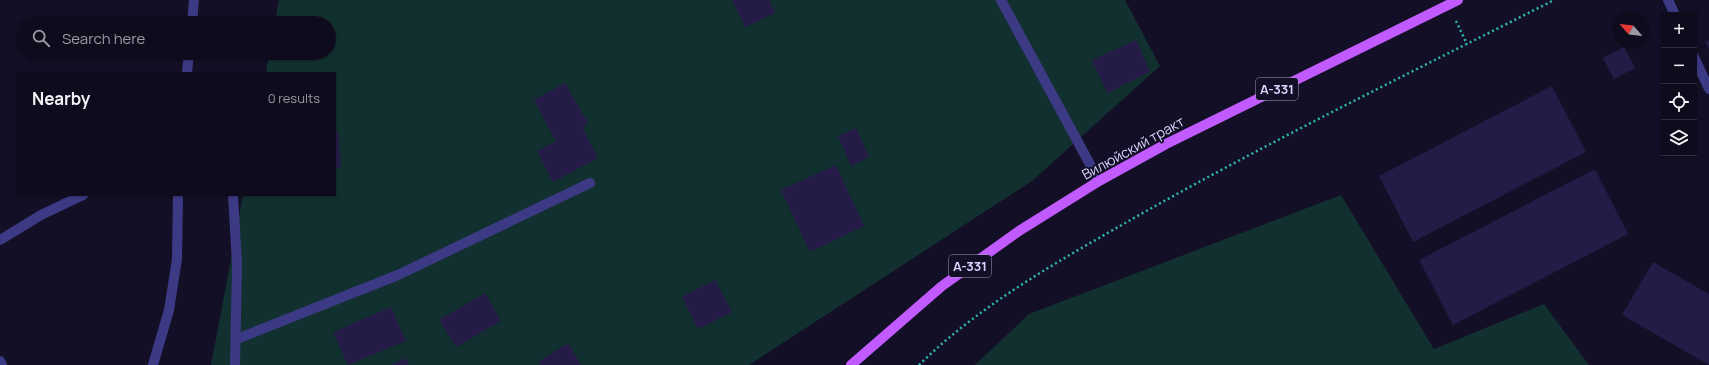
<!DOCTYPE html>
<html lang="en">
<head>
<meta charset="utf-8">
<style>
	:root { --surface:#0e0b1c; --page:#1c1929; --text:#f1f3f6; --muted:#9b9ba3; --line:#2e2b3b }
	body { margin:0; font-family:Manrope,sans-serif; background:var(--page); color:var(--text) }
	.controls { position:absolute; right:12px; top:12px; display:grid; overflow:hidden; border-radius:0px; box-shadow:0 1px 3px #0004 }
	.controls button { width:36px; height:36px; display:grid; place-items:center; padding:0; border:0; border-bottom:1px solid var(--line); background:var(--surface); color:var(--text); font:20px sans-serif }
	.compass { position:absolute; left:1613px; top:12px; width:36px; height:36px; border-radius:50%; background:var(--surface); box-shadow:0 1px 3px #0004; rotate:298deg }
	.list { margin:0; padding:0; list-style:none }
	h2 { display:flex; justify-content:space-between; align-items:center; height:52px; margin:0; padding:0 16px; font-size:17px }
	h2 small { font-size:13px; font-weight:400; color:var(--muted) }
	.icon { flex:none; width:22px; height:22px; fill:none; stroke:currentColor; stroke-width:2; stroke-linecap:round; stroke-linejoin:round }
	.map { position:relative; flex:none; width:1709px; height:365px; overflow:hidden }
	.search { position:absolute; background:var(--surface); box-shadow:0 1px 3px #0004; left:16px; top:16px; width:320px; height:44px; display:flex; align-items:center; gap:10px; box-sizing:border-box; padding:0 14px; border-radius:22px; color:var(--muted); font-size:15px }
	.panel { position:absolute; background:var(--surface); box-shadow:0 1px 3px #0004; left:16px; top:72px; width:320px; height:124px; border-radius:0px }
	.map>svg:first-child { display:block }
	.green { fill:#12302f }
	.building { fill:#241b47 }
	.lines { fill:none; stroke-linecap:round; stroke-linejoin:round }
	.path { stroke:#2fb8b0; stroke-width:2.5; stroke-dasharray:2 3; stroke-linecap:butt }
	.service { stroke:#3d3a85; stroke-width:10 }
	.minor { stroke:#3d3a85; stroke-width:10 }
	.primary { stroke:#c25bff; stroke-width:10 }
	.labels { text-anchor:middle; stroke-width:3.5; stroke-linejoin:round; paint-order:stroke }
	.shield { fill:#130f26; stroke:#9e99be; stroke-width:1 }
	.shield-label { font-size:13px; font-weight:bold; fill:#d9d4ff }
	.street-label { font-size:14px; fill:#d9d4ff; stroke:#130f26 }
</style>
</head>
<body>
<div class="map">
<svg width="1709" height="365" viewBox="0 0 1709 365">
	<rect width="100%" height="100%" fill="#130f26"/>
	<path class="green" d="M279,0H1125L1160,66L1032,181L749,365H211L243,195H335V73H266L269,53H329V23H275Z
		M1341,195L1434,349L1544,304L1589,365H975L1029,314Z"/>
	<path class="building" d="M732,0H769L775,13L745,27Z
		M1136,40L1150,72L1107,93L1092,60Z
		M1709,40V49L1705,42Z
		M1624,47L1635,68L1614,79L1603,58Z
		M565,83L588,123L582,127L598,158L553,182L537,151L556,141L534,100Z
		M1552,86L1586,152L1413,242L1379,176Z
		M856,128L869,157L851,166L838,136Z
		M335,131H338L341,167L335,168Z
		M836,165L864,226L810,252L781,190Z
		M1595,169L1628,234L1453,325L1419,260Z
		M1653,262L1709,294V365L1622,315Z
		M715,280L732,312L698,329L682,297Z
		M485,293L501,321L456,347L439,320Z
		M391,307L406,341L348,365L333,332Z
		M568,343L581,365H540L538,362Z
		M405,358L409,365H392Z"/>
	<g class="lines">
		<path class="path" d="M1456,21L1467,44
			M919,365C983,302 1064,258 1141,214C1276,138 1416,70 1554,0"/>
		<path class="service" d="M1668,0L1675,15
			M1694,57L1709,89
			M237,339L398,275L590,183"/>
		<path class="minor" d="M1001,0L1099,181
			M192,23L194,0
			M187,73L189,53
			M233,195L237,264L235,365
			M0,240L41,215L83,195
			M0,361L2,365
			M153,365L169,310L177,259L178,195"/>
		<path class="primary" d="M851,365L942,286L1019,231L1099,181L1166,144L1458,0"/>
	</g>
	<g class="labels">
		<g class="shield">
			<rect x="1256" y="78" width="42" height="22" rx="3"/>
			<rect x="949" y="255" width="42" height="22" rx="3"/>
		</g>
		<g class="shield-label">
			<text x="1277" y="94">А-331</text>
			<text x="970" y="271">А-331</text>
		</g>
		<g class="street-label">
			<text transform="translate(1133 148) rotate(-29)" y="5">Вилюйский тракт</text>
		</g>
	</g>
</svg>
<div class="controls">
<button>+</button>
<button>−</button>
<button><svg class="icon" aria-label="locate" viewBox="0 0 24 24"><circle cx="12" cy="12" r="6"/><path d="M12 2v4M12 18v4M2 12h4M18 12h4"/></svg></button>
<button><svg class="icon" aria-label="layers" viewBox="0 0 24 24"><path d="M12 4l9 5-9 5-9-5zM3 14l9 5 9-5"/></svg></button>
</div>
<svg class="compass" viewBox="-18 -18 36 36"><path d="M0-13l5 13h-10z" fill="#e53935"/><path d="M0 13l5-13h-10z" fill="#9b9ba3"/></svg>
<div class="search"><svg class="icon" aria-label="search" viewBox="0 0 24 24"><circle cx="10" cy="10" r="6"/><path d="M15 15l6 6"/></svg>Search here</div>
<section class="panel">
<h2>Nearby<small>0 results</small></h2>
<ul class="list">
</ul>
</section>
</div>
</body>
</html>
